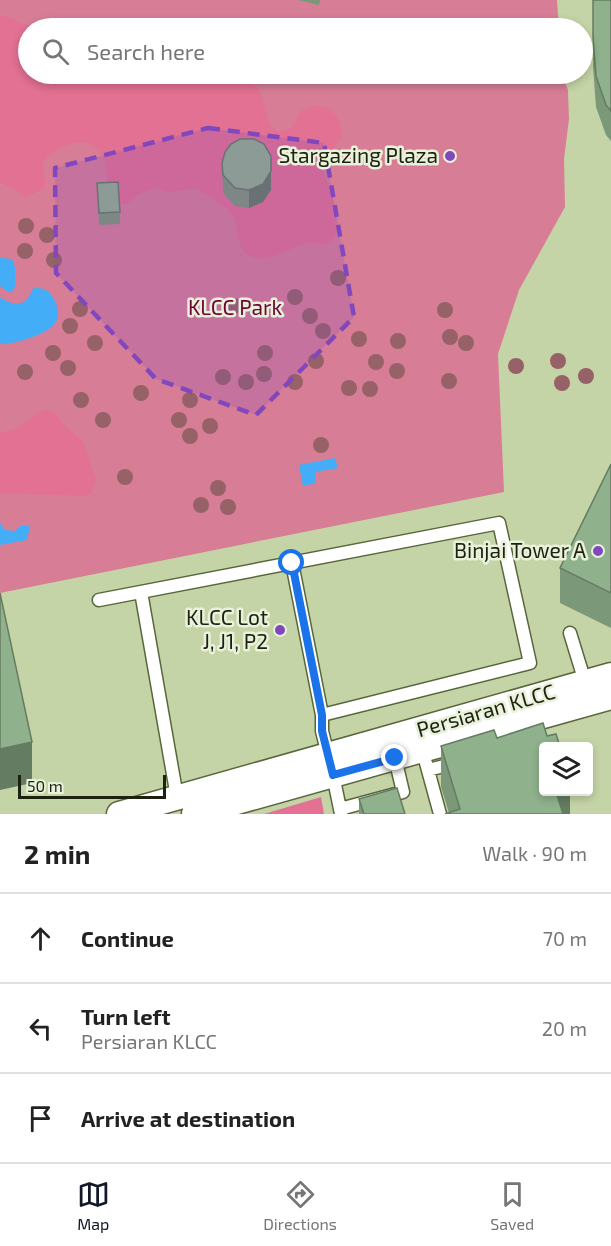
<!DOCTYPE html>
<html lang="en">
<head>
<meta charset="utf-8">
<style>
	:root { --surface:#fff; --page:#f2f2f2; --text:#222; --muted:#767676; --line:#e0e0e0; --accent:#111827 }
	body { margin:0; font-family:"Exo 2",sans-serif; background:var(--page); color:var(--text) }
	.controls { position:absolute; right:18px; bottom:18px; display:grid; overflow:hidden; border-radius:6px; box-shadow:0 3px 9px #0003 }
	.controls button { width:54px; height:54px; display:grid; place-items:center; padding:0; border:0; border-bottom:2px solid var(--line); background:var(--surface); color:var(--text); font:30px sans-serif }
	.scale { position:absolute; left:18px; bottom:15px; width:148px; box-sizing:border-box; padding-left:6px; border:3px solid #1c2110; border-top:0; font-size:16px; line-height:21px; white-space:nowrap; color:#1c2110; -webkit-text-stroke:4px #e9f1da; paint-order:stroke }
	.stop { position:absolute; width:18px; height:18px; margin:-14px; border:4px solid #1a73e8; border-radius:50%; background:#fff }
	.stop.end { background:#1a73e8; border-color:#fff; box-shadow:0 2px 6px #0008 }
	.list { margin:0; padding:0; list-style:none }
	h2 { display:flex; justify-content:space-between; align-items:center; height:78px; margin:0; padding:0 24px; font-size:26px }
	h2 small { font-size:20px; font-weight:400; color:var(--muted) }
	.list li { display:grid; grid-template-columns:39px 1fr auto; gap:18px; align-items:center; box-sizing:border-box; height:90px; padding:0 24px; border-top:2px solid var(--line) }
	.list b { display:block; font-size:22px; white-space:nowrap }
	.list p { margin:0; font-size:20px; white-space:nowrap; color:var(--muted) }
	.list em { font-size:20px; font-style:normal; color:var(--muted) }
	.icon { flex:none; width:33px; height:33px; fill:none; stroke:currentColor; stroke-width:2; stroke-linecap:round; stroke-linejoin:round }
	.map { position:relative; flex:none; width:611px; height:814px; overflow:hidden }
	.search { position:absolute; background:var(--surface); box-shadow:0 3px 9px #0003; left:18px; right:18px; top:18px; height:66px; display:flex; align-items:center; gap:15px; box-sizing:border-box; padding:0 21px; border-radius:33px; color:var(--muted); font-size:22px }
	.sheet { height:348px; background:var(--surface) }
	nav { display:flex; justify-content:space-around; align-items:center; box-sizing:border-box; height:84px; border-top:2px solid var(--line); background:var(--surface); font-size:16px; color:var(--muted) }
	nav a { display:grid; justify-items:center; gap:3px }
	nav .on { color:var(--accent) }
	.map>svg:first-child { display:block }
	.green { fill:#d77e96 }
	.forest { fill:#e27193 }
	.water { fill:#44adf7 }
	.lines { fill:none; stroke-linecap:round; stroke-linejoin:round }
	.lane-casing { stroke:#59663c; stroke-width:15 }
	.street-casing { stroke:#59663c; stroke-width:27 }
	.lane { stroke:#fff; stroke-width:12 }
	.street { stroke:#fff; stroke-width:24 }
	.tree { fill:#966167 }
	.wall { fill:#7b9878 }
	.shaded-wall { fill:#647c62 }
	.building { fill:#8fb18c; stroke:#647c62; stroke-width:1.5 }
	.route { stroke:#1a73e8; stroke-width:8 }
	.marked { fill:#8148be; fill-opacity:0.2; stroke:#8148be; stroke-width:4.5; stroke-dasharray:12 8; stroke-linejoin:round }
	.poi-dot { fill:#8148be; stroke:#e9f1da; stroke-width:2 }
	.labels { text-anchor:middle; stroke-width:5; stroke-linejoin:round; paint-order:stroke }
	.poi-label { font-size:21px; fill:#1c2110; stroke:#e9f1da; text-anchor:end }
	.park-label { font-size:21px; fill:#6f0334; stroke:#e9f1da }
	.street-label { font-size:21px; fill:#1c2110; stroke:#e9f1da }
</style>
</head>
<body>
<div class="map">
<svg width="611" height="814" viewBox="0 0 611 814">
	<rect width="100%" height="100%" fill="#c5d4a6"/>
	<path class="green" d="M0,0H557L559,28H28V74H562L568,90L569,119L564,159L565,207L519,290L498,354L504,492L0,593Z"/>
	<path class="forest" d="M0,15L11,18L20,23L42,28H28V74H147C155,84 165,85 174,74H202V78L208,80L222,78H237L257,87L262,95L269,124L278,132C293,130 295,124 300,111C304,109 310,106 315,106C334,105 341,120 342,136C335,147 325,154 324,167C323,176 328,181 331,189C334,200 342,235 330,242C324,246 315,242 308,243C300,244 294,248 286,251C274,257 259,263 247,254C235,245 240,228 233,216C227,207 206,195 196,188L168,193L155,187L138,195L127,204H119C115,197 109,190 108,183C106,173 107,165 102,155C98,149 90,143 83,142C73,141 45,152 43,164C42,170 46,178 45,187L33,194L24,197L19,192L0,182Z
		M44,410H49L53,412L66,426L84,443L96,481L92,492L86,496L0,493V433L16,429Z
		M321,797L324,814H264Z"/>
	<path class="water" d="M0,257L2,258L12,259C17,267 14,275 16,285L12,292H8L0,286Z
		M34,288C37,288 41,288 44,289C55,294 61,311 56,322C50,334 12,345 0,344V297C7,302 17,307 25,301C29,298 31,292 34,288Z
		M335,458L338,468L315,472L316,483L303,486L299,465Z
		M0,523L5,530L15,531L20,526H30L27,540L0,545Z"/>
	<g class="lines">
		<defs>
			<path id="lane" d="M292,563L322,715V731L328,755
				M141,592L177,797
				M99,600L499,523L530,663L322,715
				M570,633L585,682
				M426,763L440,814
				M428,770L456,763
				M333,775L340,809
				M341,814L340,809L403,792L395,758"/>
			<path id="street" d="M119,814L611,675
				M194,814L611,697"/>
		</defs>
		<use href="#lane" class="lane-casing"/>
		<use href="#street" class="street-casing"/>
		<use href="#lane" class="lane"/>
		<use href="#street" class="street"/>
	</g>
	<g class="tree">
		<circle cx="26" cy="226" r="8"/>
		<circle cx="47" cy="235" r="8"/>
		<circle cx="25" cy="251" r="8"/>
		<circle cx="54" cy="260" r="8"/>
		<circle cx="338" cy="278" r="8"/>
		<circle cx="295" cy="297" r="8"/>
		<circle cx="234" cy="306" r="8"/>
		<circle cx="80" cy="309" r="8"/>
		<circle cx="445" cy="310" r="8"/>
		<circle cx="310" cy="316" r="8"/>
		<circle cx="70" cy="326" r="8"/>
		<circle cx="323" cy="331" r="8"/>
		<circle cx="450" cy="337" r="8"/>
		<circle cx="359" cy="339" r="8"/>
		<circle cx="398" cy="341" r="8"/>
		<circle cx="95" cy="343" r="8"/>
		<circle cx="466" cy="343" r="8"/>
		<circle cx="53" cy="353" r="8"/>
		<circle cx="265" cy="353" r="8"/>
		<circle cx="316" cy="361" r="8"/>
		<circle cx="558" cy="361" r="8"/>
		<circle cx="376" cy="362" r="8"/>
		<circle cx="516" cy="366" r="8"/>
		<circle cx="68" cy="368" r="8"/>
		<circle cx="397" cy="371" r="8"/>
		<circle cx="25" cy="372" r="8"/>
		<circle cx="264" cy="374" r="8"/>
		<circle cx="586" cy="376" r="8"/>
		<circle cx="223" cy="377" r="8"/>
		<circle cx="449" cy="381" r="8"/>
		<circle cx="246" cy="382" r="8"/>
		<circle cx="295" cy="382" r="8"/>
		<circle cx="562" cy="383" r="8"/>
		<circle cx="349" cy="388" r="8"/>
		<circle cx="370" cy="389" r="8"/>
		<circle cx="141" cy="393" r="8"/>
		<circle cx="81" cy="400" r="8"/>
		<circle cx="190" cy="400" r="8"/>
		<circle cx="103" cy="420" r="8"/>
		<circle cx="179" cy="420" r="8"/>
		<circle cx="210" cy="426" r="8"/>
		<circle cx="190" cy="436" r="8"/>
		<circle cx="321" cy="445" r="8"/>
		<circle cx="125" cy="477" r="8"/>
		<circle cx="218" cy="488" r="8"/>
		<circle cx="201" cy="505" r="8"/>
		<circle cx="228" cy="507" r="8"/>
	</g>
	<path class="wall" d="M298,0H320L319,5Z
		M593,0H611V141L606,135L596,107L593,67Z
		M222,163L271,190L263,202L249,208L235,206L223,193Z
		M97,183L120,212V224L99,225Z
		M611,464V628L560,603V568Z
		M547,736L570,792V814L449,813L441,787V746L497,738Z
		M359,799L405,814H359Z"/>
	<path class="shaded-wall" d="M271,171V190L263,202L249,208V190Z
		M32,742V783L0,790V749Z
		M554,792H570V814H554Z"/>
	<path class="building" d="M593,0H611V111L606,105L596,76L593,37Z
		M240,139H254L264,144L271,156V171L263,184L249,190L235,188L223,175L222,163L225,152L231,144Z
		M118,182L120,212L99,213L97,183Z
		M611,464V593L560,568Z
		M0,593L32,742L0,749Z
		M543,723L547,736L556,734L560,747H543V792H556L563,814H445L460,809L441,746L494,730L497,738Z
		M397,788L405,814H364L359,799Z"/>
	<g class="lines">
		<path class="route" d="M292,563L322,715V731L333,775L395,758"/>
	</g>
	<path class="marked" d="M208,128L324,143L354,317L256,415L156,379L56,273L55,168Z"/>
	<g class="poi-dot">
		<circle cx="450" cy="156" r="6"/>
		<circle cx="598" cy="551" r="6"/>
		<circle cx="280" cy="630" r="6"/>
	</g>
	<g class="labels">
		<g class="poi-label">
			<text x="438" y="163">Stargazing Plaza</text>
			<text x="586" y="558">Binjai Tower A</text>
			<text x="268" y="625">KLCC Lot<tspan x="268" dy="24">J, J1, P2</tspan></text>
		</g>
		<g class="park-label">
			<text x="235" y="315">KLCC Park</text>
		</g>
		<g class="street-label">
			<text transform="translate(486 711) rotate(-16)" y="7">Persiaran KLCC</text>
		</g>
	</g>
</svg>
<div class="controls">
<button><svg class="icon" aria-label="layers" viewBox="0 0 24 24"><path d="M12 4l9 5-9 5-9-5zM3 14l9 5 9-5"/></svg></button>
</div>
<div class="scale">50 m</div>
<div class="stop" style="left:292px;top:563px"></div>
<div class="stop end" style="left:395px;top:758px"></div>
<div class="search"><svg class="icon" aria-label="search" viewBox="0 0 24 24"><circle cx="10" cy="10" r="6"/><path d="M15 15l6 6"/></svg>Search here</div>
</div>
<section class="sheet">
<h2>2 min<small>Walk · 90 m</small></h2>
<ul class="list">
<li><svg class="icon" aria-label="ahead" viewBox="0 0 24 24"><path d="M12 20V5M6 11l6-6 6 6"/></svg><div><b>Continue</b></div><em>70 m</em></li>
<li><svg class="icon" aria-label="left" viewBox="0 0 24 24"><path d="M17 20v-9H6M10 6l-5 5 5 5"/></svg><div><b>Turn left</b><p>Persiaran KLCC</p></div><em>20 m</em></li>
<li><svg class="icon" aria-label="arrive" viewBox="0 0 24 24"><path d="M6 21V4h12l-3 4 3 4H6"/></svg><div><b>Arrive at destination</b></div></li>
</ul>
</section>
<nav>
<a class="on"><svg class="icon" aria-label="map" viewBox="0 0 24 24"><path d="M3 6l6-2 6 2 6-2v14l-6 2-6-2-6 2zM9 4v14M15 6v14"/></svg>Map</a>
<a><svg class="icon" aria-label="directions" viewBox="0 0 24 24"><path d="M12 3l9 9-9 9-9-9zM9 14v-3h6M13 9l2 2-2 2"/></svg>Directions</a>
<a><svg class="icon" aria-label="saved" viewBox="0 0 24 24"><path d="M7 4h10v16l-5-4-5 4z"/></svg>Saved</a>
</nav>
</body>
</html>
